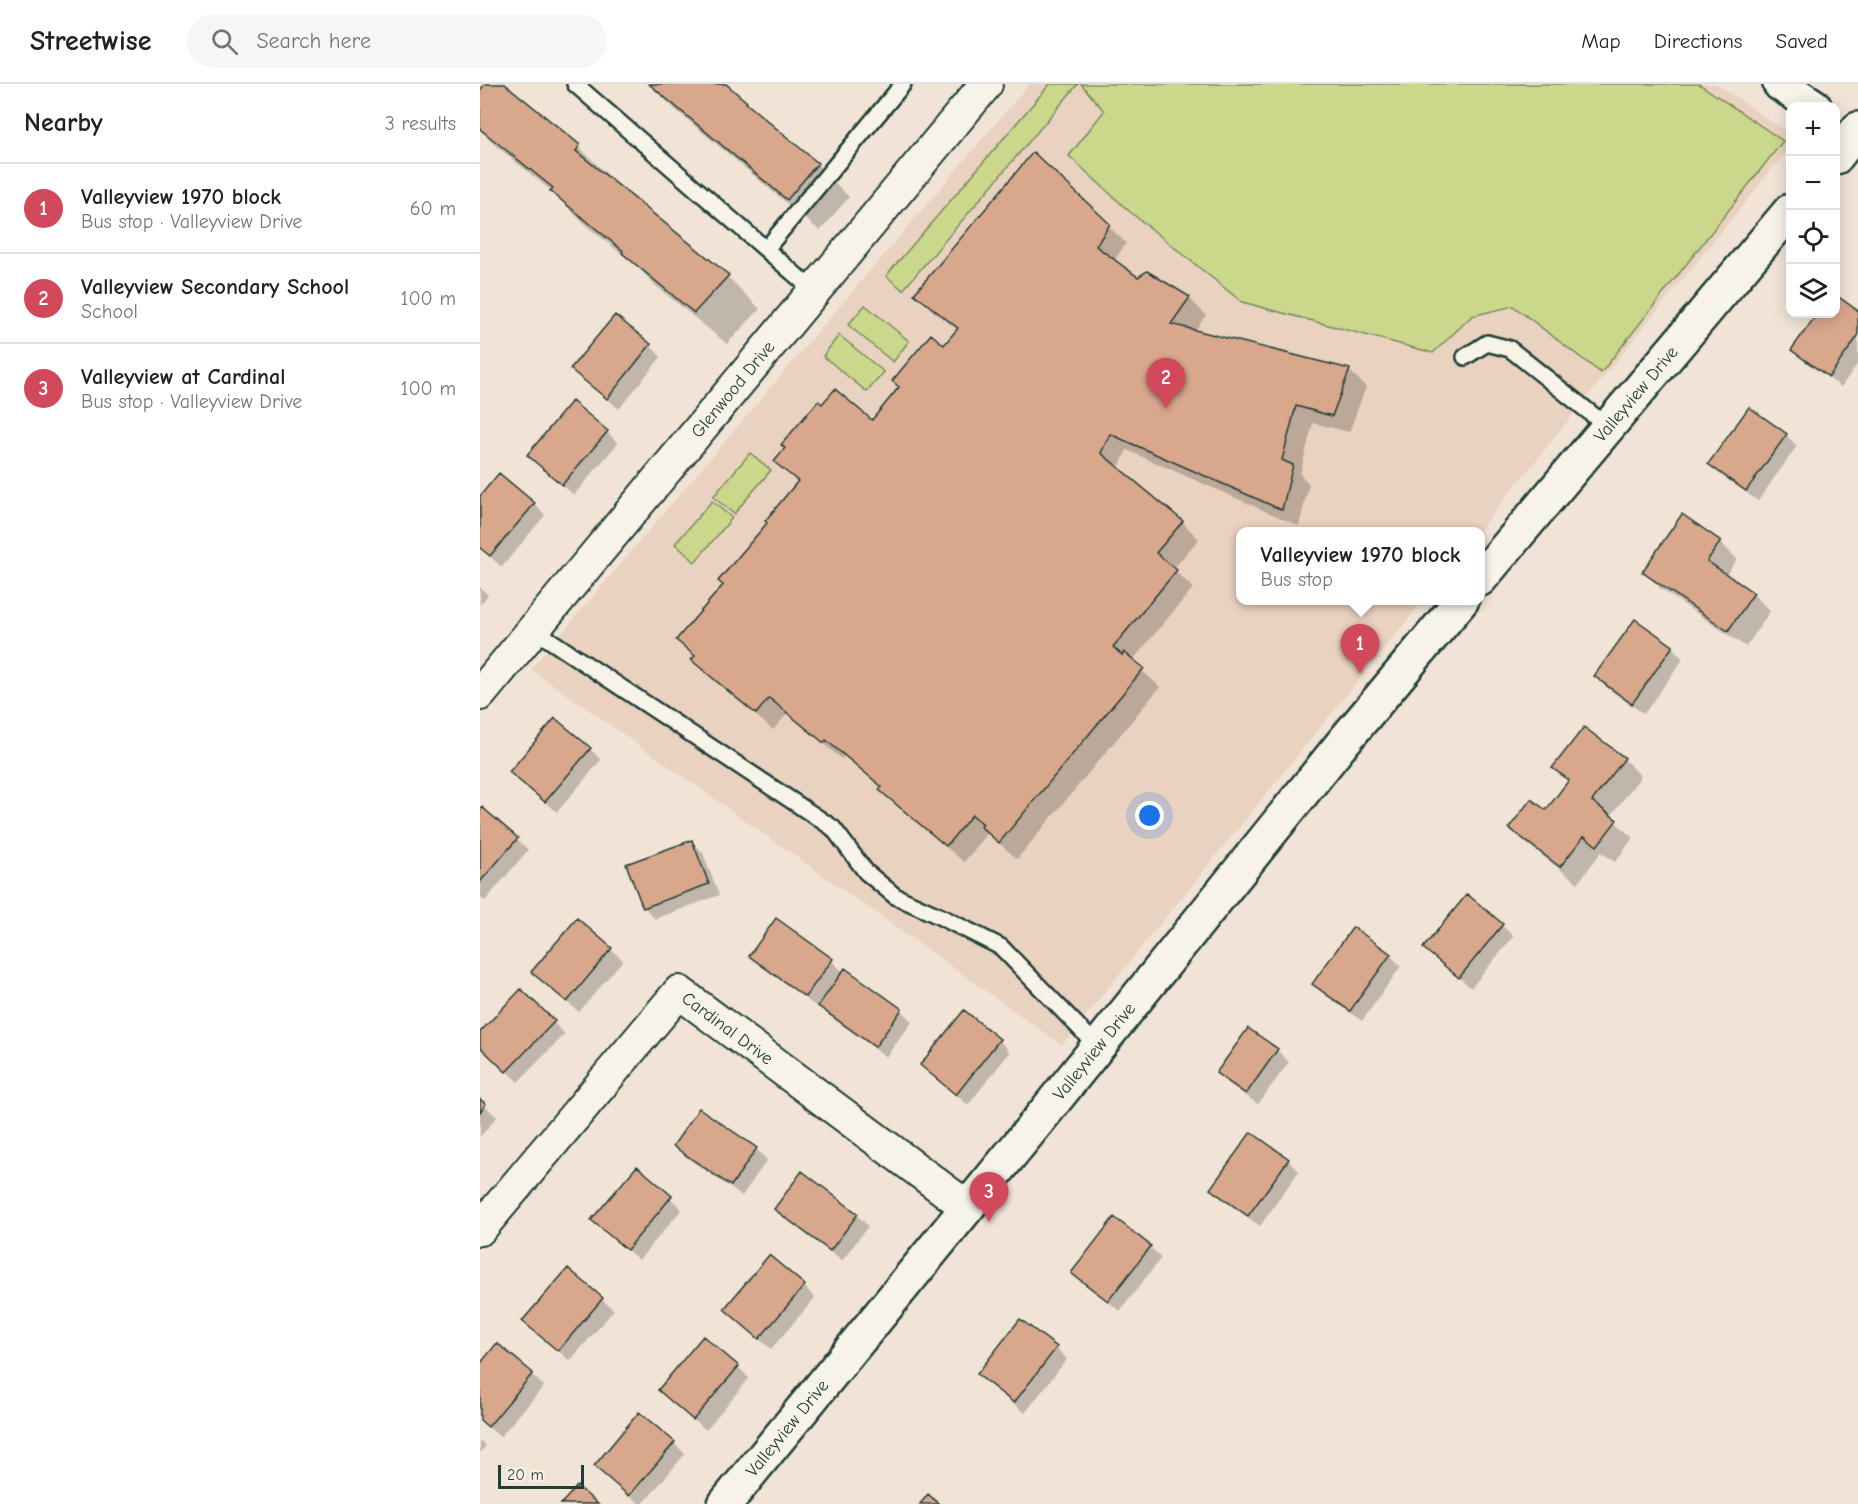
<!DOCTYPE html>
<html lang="en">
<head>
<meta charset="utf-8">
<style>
	:root { --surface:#fff; --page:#f6f6f6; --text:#222; --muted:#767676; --line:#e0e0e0; --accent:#d1495b }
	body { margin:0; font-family:"Comic Neue",sans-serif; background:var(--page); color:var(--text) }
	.controls { position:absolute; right:18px; top:18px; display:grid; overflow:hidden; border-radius:12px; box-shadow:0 3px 15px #0003 }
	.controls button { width:54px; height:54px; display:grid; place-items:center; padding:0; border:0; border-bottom:2px solid var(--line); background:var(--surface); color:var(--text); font:30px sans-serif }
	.scale { position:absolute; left:18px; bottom:15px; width:86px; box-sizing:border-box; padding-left:6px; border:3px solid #1f3d34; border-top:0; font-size:16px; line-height:21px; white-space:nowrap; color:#1f3d34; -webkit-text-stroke:4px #f7f3e8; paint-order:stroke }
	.you { position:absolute; left:670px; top:732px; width:21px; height:21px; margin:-15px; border:4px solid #fff; border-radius:50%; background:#1a73e8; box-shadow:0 0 0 9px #1a73e833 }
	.badge { display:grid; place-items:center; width:39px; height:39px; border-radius:50%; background:var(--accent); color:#fff; font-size:20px; font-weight:700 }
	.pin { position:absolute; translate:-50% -50px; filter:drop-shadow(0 2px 3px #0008) }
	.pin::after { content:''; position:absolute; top:32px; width:21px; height:18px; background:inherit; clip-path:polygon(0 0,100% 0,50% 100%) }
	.popup { position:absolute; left:756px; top:443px; width:249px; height:78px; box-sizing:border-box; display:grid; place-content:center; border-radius:12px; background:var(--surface); filter:drop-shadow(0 2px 4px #0005); font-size:20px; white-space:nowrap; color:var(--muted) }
	.popup b { font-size:22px; color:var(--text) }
	.popup::after { content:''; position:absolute; left:50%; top:100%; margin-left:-12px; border:12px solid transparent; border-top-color:var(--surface) }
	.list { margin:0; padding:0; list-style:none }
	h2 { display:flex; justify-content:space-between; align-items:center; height:78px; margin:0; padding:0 24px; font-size:26px }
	h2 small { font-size:20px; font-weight:400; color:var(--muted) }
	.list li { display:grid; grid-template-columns:39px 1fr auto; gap:18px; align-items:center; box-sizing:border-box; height:90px; padding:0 24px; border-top:2px solid var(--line) }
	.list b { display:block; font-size:22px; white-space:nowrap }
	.list p { margin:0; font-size:20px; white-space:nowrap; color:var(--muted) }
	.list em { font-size:20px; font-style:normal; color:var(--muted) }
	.icon { flex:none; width:33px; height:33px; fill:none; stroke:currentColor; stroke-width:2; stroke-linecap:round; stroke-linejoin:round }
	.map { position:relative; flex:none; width:1378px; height:1420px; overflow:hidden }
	header { display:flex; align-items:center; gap:36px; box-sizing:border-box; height:84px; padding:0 30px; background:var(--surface); border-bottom:2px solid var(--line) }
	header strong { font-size:28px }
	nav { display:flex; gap:33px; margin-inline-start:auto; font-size:21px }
	.search { width:420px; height:54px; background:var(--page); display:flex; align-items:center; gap:15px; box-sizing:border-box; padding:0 21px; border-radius:33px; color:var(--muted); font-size:22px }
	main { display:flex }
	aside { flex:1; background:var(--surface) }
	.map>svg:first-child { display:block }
	.built { fill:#ead2c0 }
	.green { fill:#cbd88b; stroke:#758a60; stroke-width:1.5 }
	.shadow { fill:#0003 }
	.building { fill:#d9a78c; stroke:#1f3d34; stroke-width:1.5 }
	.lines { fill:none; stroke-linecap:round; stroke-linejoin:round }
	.lane-casing { stroke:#1f3d34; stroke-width:20 }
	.street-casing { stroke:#1f3d34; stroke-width:36 }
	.secondary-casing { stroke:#1f3d34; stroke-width:38 }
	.lane { stroke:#f7f3e8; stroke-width:15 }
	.street { stroke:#f7f3e8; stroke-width:32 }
	.secondary { stroke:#f7f3e8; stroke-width:33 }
	.labels { text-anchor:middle; stroke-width:5; stroke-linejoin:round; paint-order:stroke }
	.street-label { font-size:18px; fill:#1f3d34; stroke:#f7f3e8 }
</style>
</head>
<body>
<header>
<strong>Streetwise</strong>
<div class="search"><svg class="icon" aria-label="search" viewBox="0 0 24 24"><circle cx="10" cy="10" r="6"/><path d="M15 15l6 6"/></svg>Search here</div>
<nav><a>Map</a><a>Directions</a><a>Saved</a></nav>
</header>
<main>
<aside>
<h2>Nearby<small>3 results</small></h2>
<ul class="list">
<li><span class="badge">1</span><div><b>Valleyview 1970 block</b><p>Bus stop · Valleyview Drive</p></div><em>60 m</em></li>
<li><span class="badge">2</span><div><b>Valleyview Secondary School</b><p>School</p></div><em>100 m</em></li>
<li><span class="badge">3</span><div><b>Valleyview at Cardinal</b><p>Bus stop · Valleyview Drive</p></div><em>100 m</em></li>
</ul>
</aside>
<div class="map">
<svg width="1378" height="1420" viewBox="0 0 1378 1420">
	<rect width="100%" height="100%" fill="#f1e4d6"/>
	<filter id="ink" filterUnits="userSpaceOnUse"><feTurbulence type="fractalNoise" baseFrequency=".0167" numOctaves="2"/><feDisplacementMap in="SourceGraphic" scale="12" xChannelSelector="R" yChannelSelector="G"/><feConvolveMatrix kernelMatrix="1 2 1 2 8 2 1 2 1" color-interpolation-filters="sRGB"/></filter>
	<g filter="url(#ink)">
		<path class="built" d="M549,0H1237L1310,50V63L999,447L760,448V516L943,517L582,961L51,585Z"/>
		<path class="green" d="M570,0H598L423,206L406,192Z
			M601,0H1219L1303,57L1121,289L1033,222L992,232L953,269L762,218L649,127L589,72L624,27Z
			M385,221L429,257L413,278L368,241Z
			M359,251L404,288L387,308L343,272Z
			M270,369L291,386L254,430L233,413Z
			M232,417L252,434L215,478L195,460Z"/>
		<path class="shadow" d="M7,0H23L99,63L132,95L131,96L248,193L280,225L247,260L176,202L157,182L104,140L74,109L15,61L0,46V8Z
			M168,0H243L337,80L369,113L340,147L197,27Z
			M553,70L646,159L634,177L658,195L709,214L726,231L714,248L869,286L886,303L869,348L833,339L820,390L829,400L819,442L647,366L638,385L702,438L719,455L693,485L713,504L652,577L680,603L537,775L508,749L484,778L418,723L401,706L403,704L364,672L362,675L307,630L293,646L230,593L213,576L216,573L198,556L244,501L318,399L296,378L392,338L478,246L453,227L436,210Z
			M1356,213L1378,229V279L1361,303L1324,277L1313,265L1339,230H1356Z
			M170,261L181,273L139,325L92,285Z
			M127,348L138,359L94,411L60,382Z
			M1306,351L1317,362L1278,417L1241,391L1230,380Z
			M0,414L54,420L65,431L22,483L0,464Z
			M1240,458L1257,475L1246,491L1273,510L1290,527L1266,563L1181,505L1164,488Z
			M0,503L8,511L0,521Z
			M1192,563L1203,575L1164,630L1127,604L1116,592Z
			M110,665L121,676L77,728L43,699Z
			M1144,675L1161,692L1130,733L1153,754L1135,778L1121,768L1098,799L1048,761L1031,744L1066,728L1089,699L1074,684Z
			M0,728L37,755L48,766L5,817L0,813Z
			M212,757L223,769L239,811L175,835L164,823Z
			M987,812L1034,852L991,904L945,864Z
			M97,836L143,876L99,928L64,899Z
			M910,871L921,882L882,937L845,911L834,900Z
			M271,872L352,877L364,889L366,886L421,926L432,938L406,973L351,933L339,921L337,923L282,883Z
			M41,907L85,950L38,998L0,961V950Z
			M484,928L519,956L530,968L488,1021L442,981Z
			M769,946L797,966L809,978L778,1020L749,1000L738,989Z
			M0,1017L17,1033L0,1053Z
			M195,1062L276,1065L287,1076L262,1112L206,1073Z
			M808,1076L819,1087L780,1142L743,1116L732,1105Z
			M157,1084L202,1125L159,1176L124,1147Z
			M296,1125L377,1131L388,1142L362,1177L307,1136Z
			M670,1163L681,1174L640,1227L604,1200L593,1189Z
			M88,1186L134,1226L90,1277L44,1237Z
			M324,1202L335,1214L291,1265L257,1236Z
			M18,1261L64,1302L20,1353L0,1336V1282Z
			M576,1264L587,1275L545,1329L510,1301L499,1290Z
			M258,1283L269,1294L226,1346L191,1317Z
			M0,1356L6,1362L0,1369Z
			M194,1359L205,1370L163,1420H160L127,1393Z"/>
		<path class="building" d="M5,0H25L100,61L96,67L249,191L214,229L142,169L143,167L70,107L73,104L0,45V6Z
			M169,0H246L267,18L266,19L338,79L307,116Z
			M553,68L630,140L616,162L658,193L667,187L710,213L691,240L870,285L852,332L816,322L802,376L813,381L802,426L630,350L621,369L703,437L676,469L697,486L633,563L642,571L644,568L664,584L519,759L501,743L503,740L492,731L466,762L399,706L402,703L346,656L344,659L289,614L276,630L211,576L215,572L196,556L243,501L238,497L287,439L285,437L318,397L294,378L305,364L301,361L338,317L342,320L355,305L392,336L419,303L412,297L451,250L464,261L478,244L434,210Z
			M1356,211L1378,227V252L1349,293L1311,266L1337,230H1356Z
			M135,231L171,260L127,315L90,285Z
			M92,317L128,347L82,401L47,371Z
			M1269,323L1307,350L1266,407L1228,380Z
			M19,389L55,419L10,472L0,464V412Z
			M1202,430L1241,457L1227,477L1274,509L1248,547L1162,488Z
			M1155,535L1193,562L1152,620L1114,592Z
			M75,634L111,664L65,718L29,688Z
			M1104,643L1145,674L1112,717L1137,736L1117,762L1104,752L1080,783L1029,744L1051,715L1066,726L1089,696L1072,684Z
			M2,723L38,754L0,798V726Z
			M212,756L229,800L163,824L146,780Z
			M987,810L1023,840L979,894L943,864Z
			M97,834L132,864L87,918L51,888Z
			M296,834L353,875L325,913L269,872Z
			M873,843L911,870L870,927L832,900Z
			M365,884L422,925L395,963L338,922Z
			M41,905L75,937L26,988L0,963V948Z
			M484,926L520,955L476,1011L440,981Z
			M768,944L798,965L766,1010L736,989Z
			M0,1015L6,1020L0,1028Z
			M219,1024L277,1064L251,1102L193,1062Z
			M771,1048L809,1075L768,1132L730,1105Z
			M157,1082L192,1112L147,1166L111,1136Z
			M322,1087L378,1130L350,1167L294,1125Z
			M634,1133L671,1162L628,1217L591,1189Z
			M289,1171L325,1201L279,1255L244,1225Z
			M88,1184L123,1214L78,1267L42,1237Z
			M540,1235L577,1263L534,1319L497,1290Z
			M223,1252L259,1282L213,1336L178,1306Z
			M17,1259L53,1289L8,1343L0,1336V1280Z
			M159,1328L195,1358L149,1412L114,1382Z
			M97,1402L118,1420H81Z
			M448,1410L459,1420H440Z"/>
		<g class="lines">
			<defs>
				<path id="lane" d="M95,0L334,207
					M286,165L423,0
					M985,273L1007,259L1030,265L1128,343
					M53,545L353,744L386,788L415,812L459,832L521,863L617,962"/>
				<g id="street">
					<path id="s1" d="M0,610L506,0"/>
					<path id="s2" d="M0,1145L199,908L487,1123"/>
				</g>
				<g id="secondary">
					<path d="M1300,0L1334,22"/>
					<path d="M1356,73L1378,45"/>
					<path id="s3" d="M1000,495L1310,127"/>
					<path id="s4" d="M245,1420L558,1037L865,656L982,516"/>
				</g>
			</defs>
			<use href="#lane" class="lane-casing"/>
			<use href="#street" class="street-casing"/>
			<use href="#secondary" class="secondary-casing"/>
			<use href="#lane" class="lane"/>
			<use href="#street" class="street"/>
			<use href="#secondary" class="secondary"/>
		</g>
	</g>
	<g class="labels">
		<g class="street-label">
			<text dy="6" stroke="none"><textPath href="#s1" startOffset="396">Glenwood Drive</textPath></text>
			<text dy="6" stroke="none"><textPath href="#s3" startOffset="242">Valleyview Drive</textPath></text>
			<text dy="6" stroke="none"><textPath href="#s2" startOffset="370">Cardinal Drive</textPath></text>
			<text dy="6" stroke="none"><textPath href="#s4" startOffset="584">Valleyview Drive</textPath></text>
			<text dy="6" stroke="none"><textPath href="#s4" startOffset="98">Valleyview Drive</textPath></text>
		</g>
	</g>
</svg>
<div class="controls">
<button>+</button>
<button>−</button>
<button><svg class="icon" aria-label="locate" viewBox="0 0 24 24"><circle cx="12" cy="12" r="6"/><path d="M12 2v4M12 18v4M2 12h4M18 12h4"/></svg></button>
<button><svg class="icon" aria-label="layers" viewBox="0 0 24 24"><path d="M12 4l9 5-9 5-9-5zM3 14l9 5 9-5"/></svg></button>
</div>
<div class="scale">20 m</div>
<div class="you"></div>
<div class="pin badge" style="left:880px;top:590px">1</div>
<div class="popup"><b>Valleyview 1970 block</b>Bus stop</div>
<div class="pin badge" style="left:686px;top:324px">2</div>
<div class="pin badge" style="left:509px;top:1138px">3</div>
</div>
</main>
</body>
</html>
